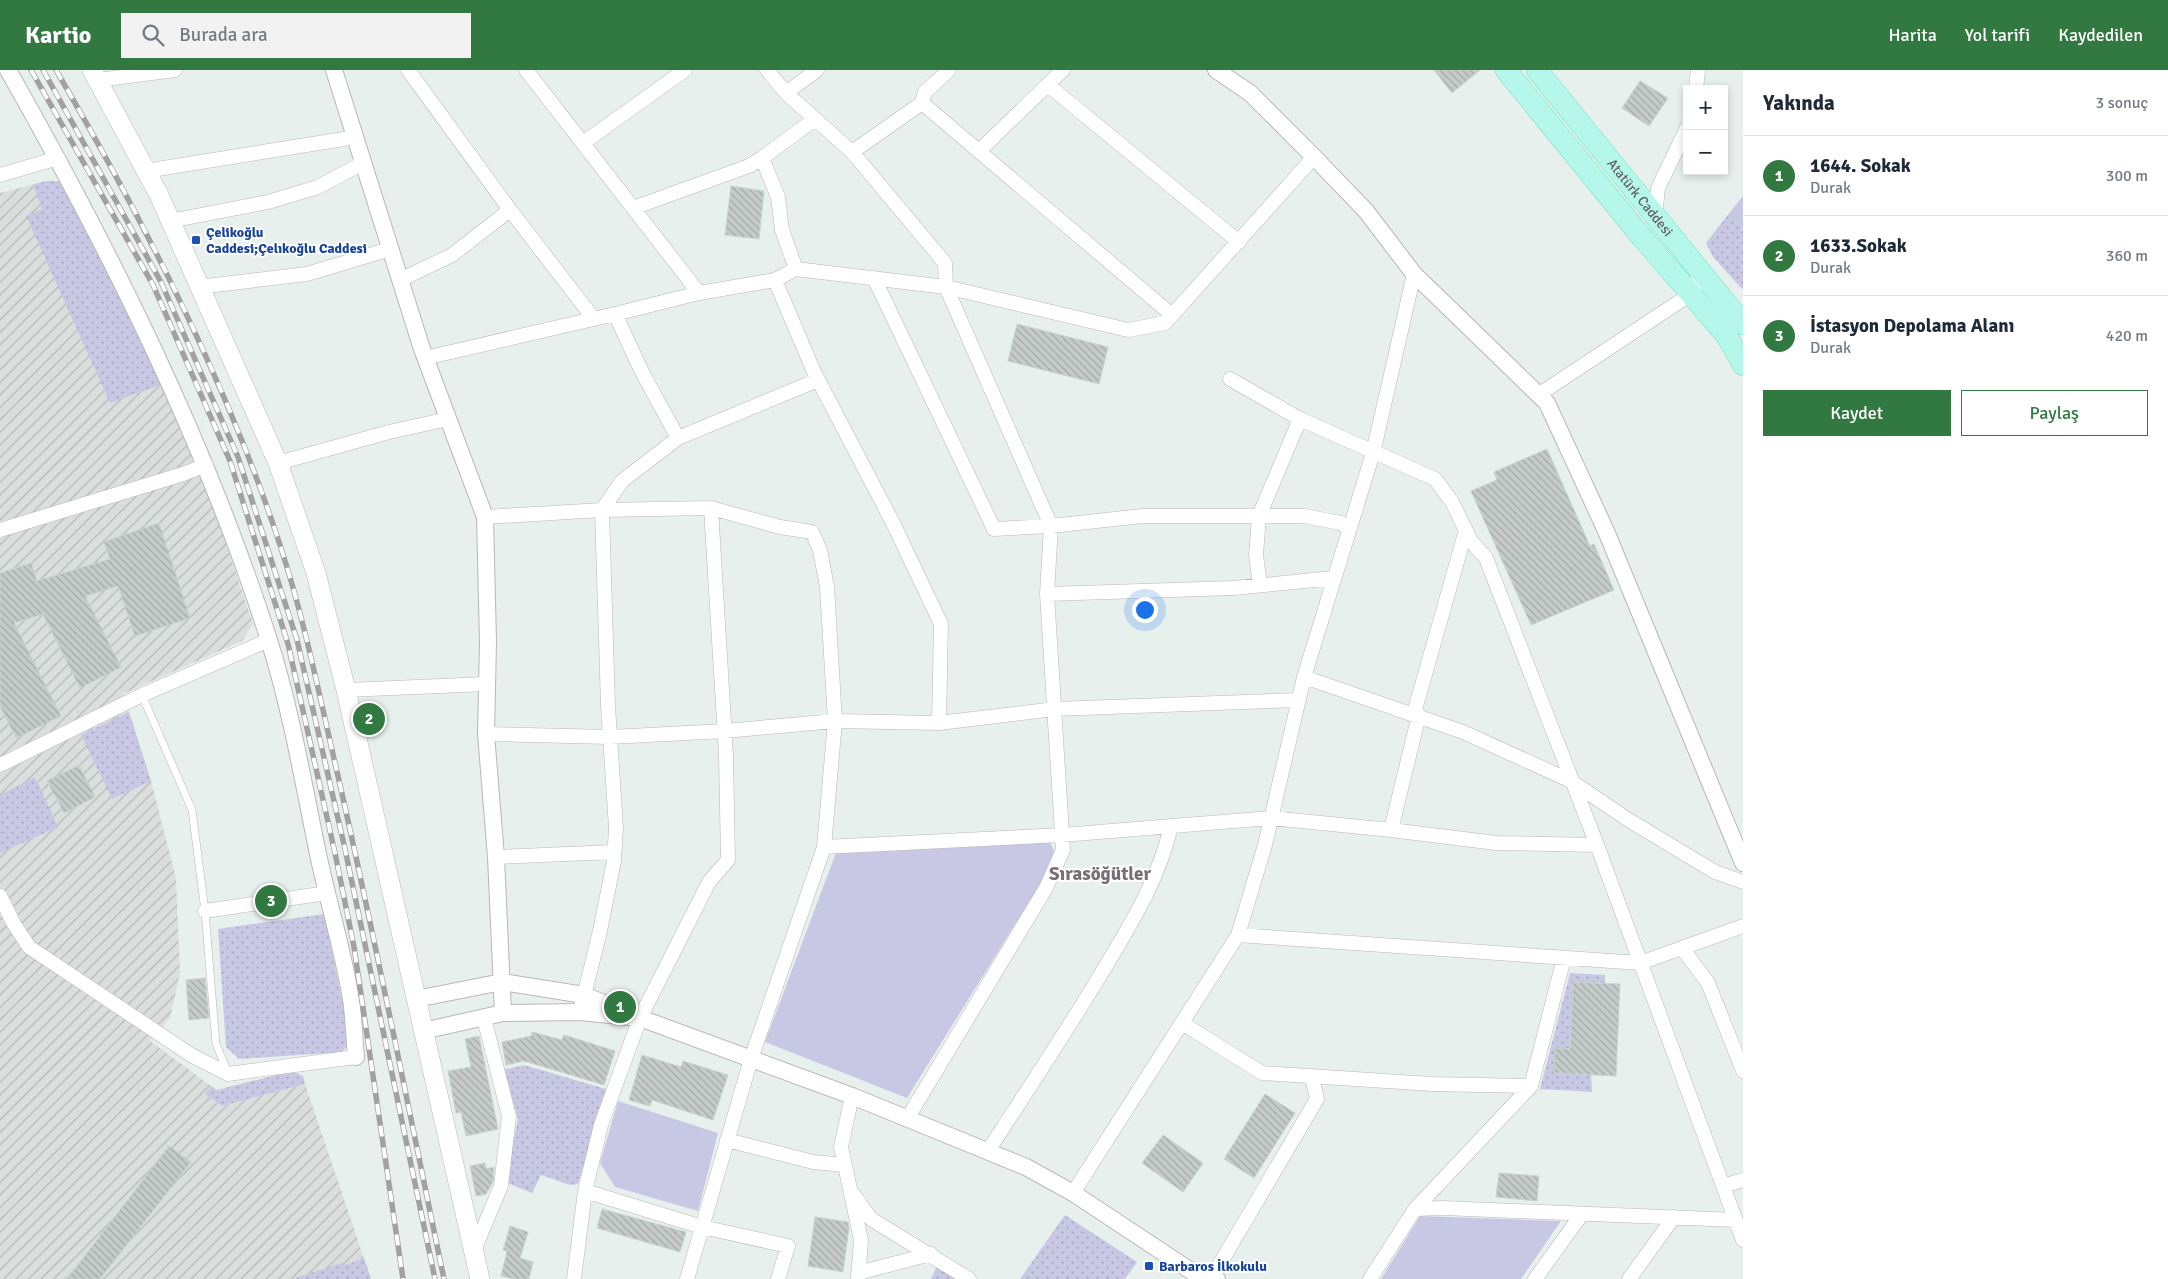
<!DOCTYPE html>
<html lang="tr">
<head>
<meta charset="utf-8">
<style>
	:root { --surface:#fff; --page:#f2f2f3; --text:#1f2937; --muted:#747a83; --line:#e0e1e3; --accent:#317841 }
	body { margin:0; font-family:Signika,sans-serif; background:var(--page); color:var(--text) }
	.controls { position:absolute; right:15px; top:15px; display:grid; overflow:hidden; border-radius:0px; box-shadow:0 2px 8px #0003 }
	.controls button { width:45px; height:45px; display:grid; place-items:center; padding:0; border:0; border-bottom:1px solid var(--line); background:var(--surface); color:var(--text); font:25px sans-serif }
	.you { position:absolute; left:1144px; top:539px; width:18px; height:18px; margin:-12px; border:4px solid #fff; border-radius:50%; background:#1a73e8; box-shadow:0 0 0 8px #1a73e833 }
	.badge { display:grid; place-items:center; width:32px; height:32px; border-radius:50%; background:var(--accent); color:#fff; font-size:16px; font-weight:700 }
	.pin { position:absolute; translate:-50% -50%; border:2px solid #fff; box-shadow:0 1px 5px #0006 }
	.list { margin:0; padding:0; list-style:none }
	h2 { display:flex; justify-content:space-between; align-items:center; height:65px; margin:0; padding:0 20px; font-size:21px }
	h2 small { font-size:16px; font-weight:400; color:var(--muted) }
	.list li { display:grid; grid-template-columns:32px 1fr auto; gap:15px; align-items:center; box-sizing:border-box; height:80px; padding:0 20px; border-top:1px solid var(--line) }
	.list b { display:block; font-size:19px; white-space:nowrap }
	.list p { margin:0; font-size:16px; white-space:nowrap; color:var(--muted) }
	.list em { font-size:16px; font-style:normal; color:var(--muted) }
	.actions { display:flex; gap:10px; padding:15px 20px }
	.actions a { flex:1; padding:11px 0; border:1px solid var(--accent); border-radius:0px; text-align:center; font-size:18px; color:var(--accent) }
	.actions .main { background:var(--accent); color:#fff }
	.icon { flex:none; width:28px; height:28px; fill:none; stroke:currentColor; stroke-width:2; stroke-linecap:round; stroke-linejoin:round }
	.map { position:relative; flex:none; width:1743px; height:1209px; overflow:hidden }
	header { display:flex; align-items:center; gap:30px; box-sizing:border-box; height:70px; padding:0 25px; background:var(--accent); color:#fff }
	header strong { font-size:24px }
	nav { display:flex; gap:28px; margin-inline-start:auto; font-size:18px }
	.search { width:350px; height:45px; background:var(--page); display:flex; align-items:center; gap:12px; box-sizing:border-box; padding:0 18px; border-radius:0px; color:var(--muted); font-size:19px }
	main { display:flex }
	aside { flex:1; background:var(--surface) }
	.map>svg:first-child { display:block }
	.industrial { fill:url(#industrial-furrows) }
	.grass { fill:url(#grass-dots) }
	.green { fill:#c8c8e4 }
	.building { fill:url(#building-back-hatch); stroke:#c7d4d0 }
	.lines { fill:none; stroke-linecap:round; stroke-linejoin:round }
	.service-casing { stroke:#bbb5b8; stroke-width:8 }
	.minor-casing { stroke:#bbb5b8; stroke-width:15 }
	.tertiary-casing { stroke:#bbb5b8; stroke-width:18 }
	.secondary-casing { stroke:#bdb6ba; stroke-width:20 }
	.primary-casing { stroke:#6ee3bf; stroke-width:22 }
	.service { stroke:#fff; stroke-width:7 }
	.minor { stroke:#fff; stroke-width:14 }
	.tertiary { stroke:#fff; stroke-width:16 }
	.secondary { stroke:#fff; stroke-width:19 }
	.primary { stroke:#b6f7eb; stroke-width:21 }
	.rail-casing { stroke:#a3a0a2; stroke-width:5.5 }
	.rail { stroke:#fff; stroke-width:4; stroke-dasharray:11; stroke-linecap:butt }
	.transit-dot { fill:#1a4fb4; stroke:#fff; stroke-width:2 }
	.labels { text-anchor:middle; stroke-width:4; stroke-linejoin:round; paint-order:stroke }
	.street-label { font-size:14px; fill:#665f63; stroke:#fff }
	.transit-label { font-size:14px; font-weight:bold; fill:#164399; stroke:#fff; text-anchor:start }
	.district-label { font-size:19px; font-weight:bold; fill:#787075; stroke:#fff }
</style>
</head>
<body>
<header>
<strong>Kartio</strong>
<div class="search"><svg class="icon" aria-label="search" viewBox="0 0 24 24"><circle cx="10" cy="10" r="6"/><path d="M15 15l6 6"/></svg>Burada ara</div>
<nav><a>Harita</a><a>Yol tarifi</a><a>Kaydedilen</a></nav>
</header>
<main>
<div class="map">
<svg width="1743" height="1209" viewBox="0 0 1743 1209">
	<defs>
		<pattern id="industrial-furrows" width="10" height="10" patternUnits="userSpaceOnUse" patternTransform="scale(1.25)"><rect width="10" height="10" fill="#dadfdd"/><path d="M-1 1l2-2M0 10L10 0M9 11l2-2" fill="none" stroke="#b5b8b7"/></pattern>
		<pattern id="grass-dots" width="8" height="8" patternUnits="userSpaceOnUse" patternTransform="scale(1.25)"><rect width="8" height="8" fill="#c8c8e4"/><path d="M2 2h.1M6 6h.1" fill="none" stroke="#a6a6bc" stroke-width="1.8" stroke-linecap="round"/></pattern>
		<pattern id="building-back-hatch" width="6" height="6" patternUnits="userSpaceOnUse" patternTransform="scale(1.25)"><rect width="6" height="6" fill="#c5cbc9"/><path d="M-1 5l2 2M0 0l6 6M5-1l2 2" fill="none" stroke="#a4a8a7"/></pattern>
	</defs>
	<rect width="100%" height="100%" fill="#e8f0ee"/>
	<path class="industrial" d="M46,111L163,314L210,426L253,554L242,571L123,624L151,711L176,808L180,903L170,948L150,971L211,1016L205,1024L222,1036L305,1014L371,1209H0V123Z"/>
	<path class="grass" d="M46,111H61L163,314L110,333L26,146L42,139L33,115Z
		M1727,146L1743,158V220L1713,187L1706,173Z
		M129,642L151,711L112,729L81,665Z
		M35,707L58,757L0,783V725Z
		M324,844L351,972L342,982L239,989L226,977L218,859Z
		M1570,903L1605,905V913L1573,912L1570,979L1555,978L1554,1003L1591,1005L1592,1022L1540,1019Z
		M524,995L606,1019L578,1114L570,1115L541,1105L532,1123L505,1112L518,1049L503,1000Z
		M292,1001L303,1006L305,1014L222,1036L205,1024L211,1016L217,1020Z
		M1065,1145L1137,1192L1125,1209H1020Z
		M364,1188L371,1209H293L341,1193L345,1195Z
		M937,1196L956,1209H931Z"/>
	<path class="green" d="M1743,126V158L1727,146Z
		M1049,770L1054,781L1045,806L907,1028L765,972L837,780Z
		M618,1031L718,1063L698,1141L615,1117L600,1093Z
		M1420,1146L1561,1151L1521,1209H1381Z"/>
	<path class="building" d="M1434,0H1480L1452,23Z
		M1640,11L1668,28L1649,56L1622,38Z
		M731,116L764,121L759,169L725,165Z
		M1017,254L1108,277L1099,314L1008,291Z
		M1547,379L1590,476L1594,474L1614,520L1531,555L1471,421L1497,410L1494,402Z
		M159,453L190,548L135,566L118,516L85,526L121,597L80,618L43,544L14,553L61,646L16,668L0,636V503L31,493L37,511L110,489L104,472Z
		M79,695L95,727L64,743L47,711Z
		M205,908L209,948L189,950L186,910Z
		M1573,912L1620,914L1616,1006L1554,1003L1555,978L1570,979Z
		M532,962L562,970L564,965L615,981L604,1015L524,991L506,995L502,972L531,966Z
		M479,966L498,1059L466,1066L461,1042L456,1043L448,1001L471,997L465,969Z
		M642,985L681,997L683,991L728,1005L713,1050L652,1030L650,1036L629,1030Z
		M1265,1024L1295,1043L1254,1108L1224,1089Z
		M1163,1065L1203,1093L1183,1122L1142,1093Z
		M169,1076L191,1092L100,1209H67Z
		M485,1093L486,1099L494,1097L493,1112L486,1124L476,1126L470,1096Z
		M1499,1103L1539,1106L1537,1131L1496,1127Z
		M602,1139L686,1162L680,1182L597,1158Z
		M815,1147L848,1152L849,1158L843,1202L808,1196Z
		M510,1156L528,1162L520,1188L533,1192L529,1209H514L501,1206L507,1181L503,1180Z"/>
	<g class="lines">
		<defs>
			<path id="service" d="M142,625L192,740L205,841L216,974L228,1003"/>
			<path id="minor" d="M408,0L510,140L594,249
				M526,0L699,223
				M767,0L786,23L852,82L945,193L946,217L1051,456L1047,524L1063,780L1046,818L907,1049
				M98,10L175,0
				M1048,15L1239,172
				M1696,19L1698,0
				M786,23L817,0
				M922,33L1172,245
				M583,73L685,0
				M979,81L1063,0
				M852,82L922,33L925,22L949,0
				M762,88L778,127L782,160L796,199
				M145,101L356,67
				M0,105L58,88
				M633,138L749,96L762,88L815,49
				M1655,147L1658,118L1687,58
				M170,151L268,132L318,117L363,93
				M874,208L994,459L1051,456L1142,446H1304L1341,453L1349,460
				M400,210L452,185L510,140
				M775,210L814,302L894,455L941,554L939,653
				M198,217L307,204L390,179
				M615,244L642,302L678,368
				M425,288L615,244L699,223L775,210L796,199L946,217L1128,260L1165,253L1314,87
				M1230,309L1300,349L1435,409L1452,432L1471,471L1486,488L1597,775L1743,1170
				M1538,325L1691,224L1701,202
				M278,393L389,362L448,349
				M485,447L602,440L622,411L678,368L818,310
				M0,460L183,404L206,395
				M1260,515L1256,485L1259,446L1300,349
				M1047,524L1234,518L1334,508
				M1304,607L1463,662L1571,711L1627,749L1715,802L1743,812
				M346,620L487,614
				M1414,643L1466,460
				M486,664L610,667L725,661L835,651L939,653L1055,639L1298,630
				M0,695L142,625L269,570
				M1391,760L1496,773L1597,775
				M824,777L1062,765L1271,748L1391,760L1419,645
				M496,787L614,782
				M0,826L14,854L29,877L191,985L228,1004L356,987
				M205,841L327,823
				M1238,865L1640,893L1743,856
				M1682,878L1708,913L1743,1001
				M580,942L600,861L614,791L616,758L608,636L602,440L711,438L780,457L812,462L820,480L827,517L835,651L824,777L751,989L687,1209
				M1182,953L1262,1003L1432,1014L1531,1016
				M852,1026L841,1077L861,1170L858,1209
				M727,1070L813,1092L845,1095
				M988,1081C1026,1022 1065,964 1101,904C1129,857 1159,810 1171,756
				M1723,1116L1743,1110
				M585,1121L702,1157L788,1176L778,1209
				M1073,1123L1238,865L1265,775L1304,607L1373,383L1414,204
				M854,1125L871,1149L969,1209
				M1415,1139L1443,1138L1736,1150
				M474,1180L501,1116L509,1046L484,948
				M858,1203L931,1184
				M574,1209L585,1121L601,1055L640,948L709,812L728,790L726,685L711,438
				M1211,1209L1317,1029L1312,1007
				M1370,1209L1415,1139L1531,1016L1564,888
				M1535,1209L1582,1144
				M1629,1209L1674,1147"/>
			<path id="tertiary" d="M8,0C111,182 204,368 268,567C291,638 303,712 318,784C328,832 343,880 351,929C354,948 354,968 356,987
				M334,0L422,279L485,447L488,572L486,664L496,787L503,943
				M1216,0L1250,23L1314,87L1366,141L1414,204L1547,333L1606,461L1743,793
				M416,929L502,912L584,925L640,948L580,942L503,943L423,961
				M640,948L852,1026L1026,1097L1073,1123L1194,1203L1217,1209"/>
			<path id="secondary" d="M92,0L159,125L278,393L316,503L346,620L480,1209"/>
			<g id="primary">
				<path d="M1506,0L1635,159L1727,266L1743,295"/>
				<path id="s1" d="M1537,0L1743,254"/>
			</g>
		</defs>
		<use href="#service" class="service-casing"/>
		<use href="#minor" class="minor-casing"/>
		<use href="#tertiary" class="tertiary-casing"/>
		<use href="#secondary" class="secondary-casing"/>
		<use href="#primary" class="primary-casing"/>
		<use href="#service" class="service"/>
		<use href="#minor" class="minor"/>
		<use href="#tertiary" class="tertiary"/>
		<use href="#secondary" class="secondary"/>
		<use href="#primary" class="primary"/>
		<defs>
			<path id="rail" d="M31,0L153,215L230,391L288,574L335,783L354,877L403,1209
				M43,0L161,212L238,387L297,570L345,779L435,1209
				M56,0C143,149 227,312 280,475C305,551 320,629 338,706C376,873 409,1041 444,1209"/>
		</defs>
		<use href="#rail" class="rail-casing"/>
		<use href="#rail" class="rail"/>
	</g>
	<g class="transit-dot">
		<rect x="191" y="165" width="10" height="10" rx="2.5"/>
		<rect x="1144" y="1191" width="10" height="10" rx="2.5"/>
	</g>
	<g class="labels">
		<g class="street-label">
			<text dy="5" stroke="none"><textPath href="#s1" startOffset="164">Atatürk Caddesi</textPath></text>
		</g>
		<g class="transit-label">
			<text x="206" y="167">Çelikoğlu<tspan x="206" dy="16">Caddesi;Çelıkoğlu Caddesi</tspan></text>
			<text x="1159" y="1201">Barbaros İlkokulu</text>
		</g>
		<g class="district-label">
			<text x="1100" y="810">Sırasöğütler</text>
		</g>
	</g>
</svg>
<div class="controls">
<button>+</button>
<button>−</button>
</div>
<div class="you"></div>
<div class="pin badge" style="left:620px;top:937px">1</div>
<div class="pin badge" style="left:369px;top:649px">2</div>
<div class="pin badge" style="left:271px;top:831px">3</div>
</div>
<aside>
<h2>Yakında<small>3 sonuç</small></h2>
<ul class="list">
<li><span class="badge">1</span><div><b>1644. Sokak</b><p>Durak</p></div><em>300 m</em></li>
<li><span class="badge">2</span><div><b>1633.Sokak</b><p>Durak</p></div><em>360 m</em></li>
<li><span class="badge">3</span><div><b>İstasyon Depolama Alanı</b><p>Durak</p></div><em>420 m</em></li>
</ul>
<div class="actions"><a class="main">Kaydet</a><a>Paylaş</a></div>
</aside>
</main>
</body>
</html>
